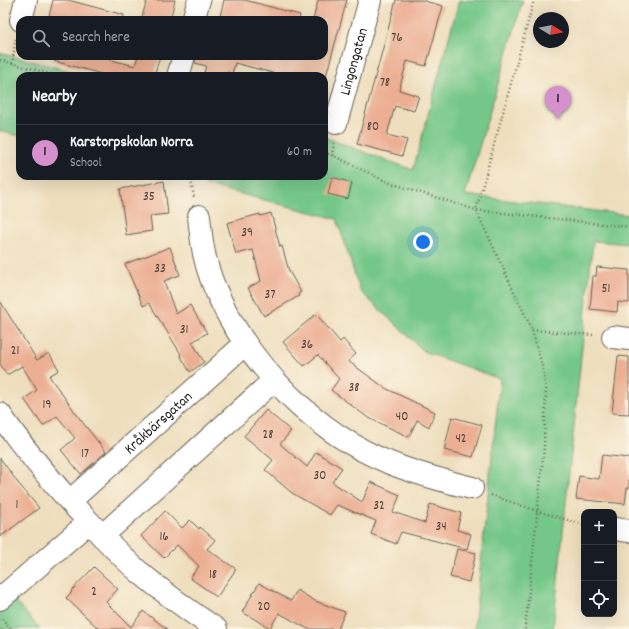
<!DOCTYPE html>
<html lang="en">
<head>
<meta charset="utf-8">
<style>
	:root { --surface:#171b24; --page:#242831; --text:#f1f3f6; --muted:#9ea1a6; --line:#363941; --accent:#d690ce }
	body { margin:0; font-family:Dekko,sans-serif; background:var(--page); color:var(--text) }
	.controls { position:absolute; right:12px; bottom:12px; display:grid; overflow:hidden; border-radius:8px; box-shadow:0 4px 16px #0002 }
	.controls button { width:36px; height:36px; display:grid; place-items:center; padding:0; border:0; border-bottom:1px solid var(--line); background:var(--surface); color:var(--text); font:20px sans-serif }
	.compass { position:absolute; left:533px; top:12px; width:36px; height:36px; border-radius:50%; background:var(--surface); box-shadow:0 4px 16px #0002; rotate:100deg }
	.you { position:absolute; left:423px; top:242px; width:14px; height:14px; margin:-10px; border:3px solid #fff; border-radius:50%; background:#1a73e8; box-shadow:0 0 0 6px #1a73e833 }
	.badge { display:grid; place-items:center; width:26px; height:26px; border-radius:50%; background:var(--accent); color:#111; font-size:13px; font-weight:700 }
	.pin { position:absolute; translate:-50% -33px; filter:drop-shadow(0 1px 2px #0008) }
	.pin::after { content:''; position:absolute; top:21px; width:14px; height:12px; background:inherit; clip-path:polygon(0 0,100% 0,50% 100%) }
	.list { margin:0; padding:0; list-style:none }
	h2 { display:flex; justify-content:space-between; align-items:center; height:52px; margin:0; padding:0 16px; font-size:17px }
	h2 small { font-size:13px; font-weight:400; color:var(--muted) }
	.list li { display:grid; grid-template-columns:26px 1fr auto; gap:12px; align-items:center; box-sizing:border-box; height:56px; padding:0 16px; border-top:1px solid var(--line) }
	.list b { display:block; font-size:15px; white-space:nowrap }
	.list p { margin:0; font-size:13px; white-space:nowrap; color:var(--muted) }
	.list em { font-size:13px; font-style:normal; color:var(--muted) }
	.icon { flex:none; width:22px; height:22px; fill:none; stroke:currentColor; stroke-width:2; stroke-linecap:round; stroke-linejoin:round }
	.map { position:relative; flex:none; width:629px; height:629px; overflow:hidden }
	.search { position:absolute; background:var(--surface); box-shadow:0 4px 16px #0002; left:16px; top:16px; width:312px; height:44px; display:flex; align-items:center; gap:10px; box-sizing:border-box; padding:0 14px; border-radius:12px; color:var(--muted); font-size:15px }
	.panel { position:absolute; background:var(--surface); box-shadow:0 4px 16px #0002; left:16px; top:72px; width:312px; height:108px; border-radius:12px }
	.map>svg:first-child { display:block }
	.green { fill:#75c789; stroke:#487252 }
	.building { fill:#ecaf93 }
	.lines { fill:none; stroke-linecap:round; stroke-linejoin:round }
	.minor-casing { stroke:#666054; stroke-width:24 }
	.path { stroke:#666054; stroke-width:2.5; stroke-dasharray:1 3; stroke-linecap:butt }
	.minor { stroke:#fff; stroke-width:22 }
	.labels { text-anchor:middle; stroke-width:3.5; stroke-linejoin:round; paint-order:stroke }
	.number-label { font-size:13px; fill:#50413a }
	.street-label { font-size:15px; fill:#1c1c1c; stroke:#fcf5e5 }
</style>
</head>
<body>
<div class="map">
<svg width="629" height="629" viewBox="0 0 629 629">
	<rect width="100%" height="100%" fill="#fcf5e5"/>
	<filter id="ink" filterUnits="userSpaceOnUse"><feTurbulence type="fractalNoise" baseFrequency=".025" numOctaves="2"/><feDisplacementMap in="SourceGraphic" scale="8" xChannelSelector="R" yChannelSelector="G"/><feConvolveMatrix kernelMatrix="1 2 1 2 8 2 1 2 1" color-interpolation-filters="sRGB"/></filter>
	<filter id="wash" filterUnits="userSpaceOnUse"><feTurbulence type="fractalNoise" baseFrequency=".012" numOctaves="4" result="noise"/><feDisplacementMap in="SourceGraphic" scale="16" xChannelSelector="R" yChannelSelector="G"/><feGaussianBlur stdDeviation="0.9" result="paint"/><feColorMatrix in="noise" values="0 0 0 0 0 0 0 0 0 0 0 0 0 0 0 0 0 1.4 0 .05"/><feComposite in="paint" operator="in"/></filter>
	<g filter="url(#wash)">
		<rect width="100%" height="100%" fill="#eedebd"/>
		<path class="green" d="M459,0H523L465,195L629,215V244L593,241L553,629H474L500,379L425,352L360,291L337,219L172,176H324V137L413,170Z
			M0,53L89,76H20V136L0,131Z
			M0,584L40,629H0Z"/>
		<g id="blocks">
			<path class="building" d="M53,0H68L124,15L123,20H48Z
				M147,0H175L170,20H141Z
				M224,0H245L300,15L299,20H219Z
				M318,0H347L326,76H284L235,63L232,74L227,72L226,76H203L206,66L195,63L196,56H324V20H313Z
				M396,0H421L443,6L426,66L407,61L399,90L419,96L414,111L395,106L387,135L407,140L402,156L357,144Z
				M54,56H96L135,66L138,56H160L154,76H109L54,61Z
				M332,177L352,183L348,199L328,194Z
				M164,181L168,214L150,216L152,231L126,235L120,189Z
				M271,213L280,247L282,246L289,271L301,292L298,294L299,296L264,316L248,288L261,281L253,250L236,254L227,223L260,214V216Z
				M170,247L180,275L164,281L176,314L190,305L207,333L192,342L204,362L190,372L180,355L181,354L149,303L143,306L125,264Z
				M597,267L629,270V303L618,302L617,312L590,309L593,276H596Z
				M0,301L37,360L49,353L59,370L49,376L80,419L106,452L81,474L61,450L75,438L57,416L43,426L24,399L37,390L22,366L7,375L0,364Z
				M316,314L340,342L343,339L356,354L348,361L385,388L435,412L429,427L417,420L409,437L367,417L331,390L339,379L318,355L304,366L283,342Z
				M618,356L629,357V414L612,413Z
				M266,410L291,431L280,444L307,467L316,452L342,468L332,482L362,502L371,482L400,495L393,512L425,523L430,504L461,513L457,530L471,534L467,549L401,532L396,544L371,534L376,521L337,505L330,515L292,493L265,470L273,460L244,436Z
				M452,417L482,425L473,457L444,450Z
				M602,455L629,458V488H627L625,504L576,499L579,476L599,479Z
				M0,458L18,483L39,508L0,537Z
				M165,511L182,528L190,520L199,529L200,527L215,540L207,549L236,569L217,597L190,578L199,566L177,545L164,558L141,536Z
				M457,549L476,553L469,582L450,577Z
				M94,567L118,589L106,602L131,627L143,611L167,629H99L66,598L72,592L71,591Z
				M259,583L291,601L297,590L315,601L345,612L338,629H308L279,613L270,628L242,612Z"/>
		</g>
	</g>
	<g filter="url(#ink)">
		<use href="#blocks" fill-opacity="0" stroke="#666054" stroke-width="1"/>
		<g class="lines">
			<defs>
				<g id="minor">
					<path d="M21,20L26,0"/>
					<path d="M193,20L199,0"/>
					<path d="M178,76L184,56"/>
					<path id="s1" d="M336,123L370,0"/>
					<path d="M199,216C201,236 203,256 210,275C212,282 215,288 218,295C250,366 317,434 390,463C417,474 444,481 472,488"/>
					<path d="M613,337L629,339"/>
					<path d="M0,414C22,447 48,477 74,506C95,528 115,551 138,571C163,592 189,611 216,629"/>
					<path id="s2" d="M70,501L245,344"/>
					<path d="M615,529L629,531"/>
					<path d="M102,536L274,380"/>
					<path d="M0,599L89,522"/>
				</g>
			</defs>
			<use href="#minor" class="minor-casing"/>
			<path class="path" d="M0,60L58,76
				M12,64L16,38
				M334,143L332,155L387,182L476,210L629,227
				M324,153L332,155
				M190,176L194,197
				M532,330L593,335
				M491,495L537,511L584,525
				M2,619L11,629
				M525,629L544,448L546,389L542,364L532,330L476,210L534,0"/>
			<use href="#minor" class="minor"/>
		</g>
	</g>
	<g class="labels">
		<g class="number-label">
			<text x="397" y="41">76</text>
			<text x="385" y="86">78</text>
			<text x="373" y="130">80</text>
			<text x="149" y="200">35</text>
			<text x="247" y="236">39</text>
			<text x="160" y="272">33</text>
			<text x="606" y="292">51</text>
			<text x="270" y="298">37</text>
			<text x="184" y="333">31</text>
			<text x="307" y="348">36</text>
			<text x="15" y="354">21</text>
			<text x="354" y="391">38</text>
			<text x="47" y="408">19</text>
			<text x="402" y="420">40</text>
			<text x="268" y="438">28</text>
			<text x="461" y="442">42</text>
			<text x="85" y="457">17</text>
			<text x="320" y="479">30</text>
			<text x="17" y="508">1</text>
			<text x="379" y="509">32</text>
			<text x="441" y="530">34</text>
			<text x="164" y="540">16</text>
			<text x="213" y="578">18</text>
			<text x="94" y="595">2</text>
			<text x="264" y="610">20</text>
		</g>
		<g class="street-label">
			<text dy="5" stroke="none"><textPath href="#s1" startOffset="64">Lingongatan</textPath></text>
			<text dy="5" stroke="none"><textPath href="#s2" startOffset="118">Kråkbärsgatan</textPath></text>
		</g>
	</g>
</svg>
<div class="controls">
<button>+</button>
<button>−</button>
<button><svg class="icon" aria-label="locate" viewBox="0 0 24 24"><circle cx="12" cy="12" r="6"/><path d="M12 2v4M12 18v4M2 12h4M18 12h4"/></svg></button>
</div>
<svg class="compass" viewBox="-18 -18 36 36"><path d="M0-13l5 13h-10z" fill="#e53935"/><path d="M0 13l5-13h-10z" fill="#9ea1a6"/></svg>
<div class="you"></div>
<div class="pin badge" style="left:558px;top:119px">1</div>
<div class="search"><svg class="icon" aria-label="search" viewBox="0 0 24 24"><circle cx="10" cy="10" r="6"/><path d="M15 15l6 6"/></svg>Search here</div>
<section class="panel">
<h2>Nearby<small></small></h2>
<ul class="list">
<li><span class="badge">1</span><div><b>Karstorpskolan Norra</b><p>School</p></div><em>60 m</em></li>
</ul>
</section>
</div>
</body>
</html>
